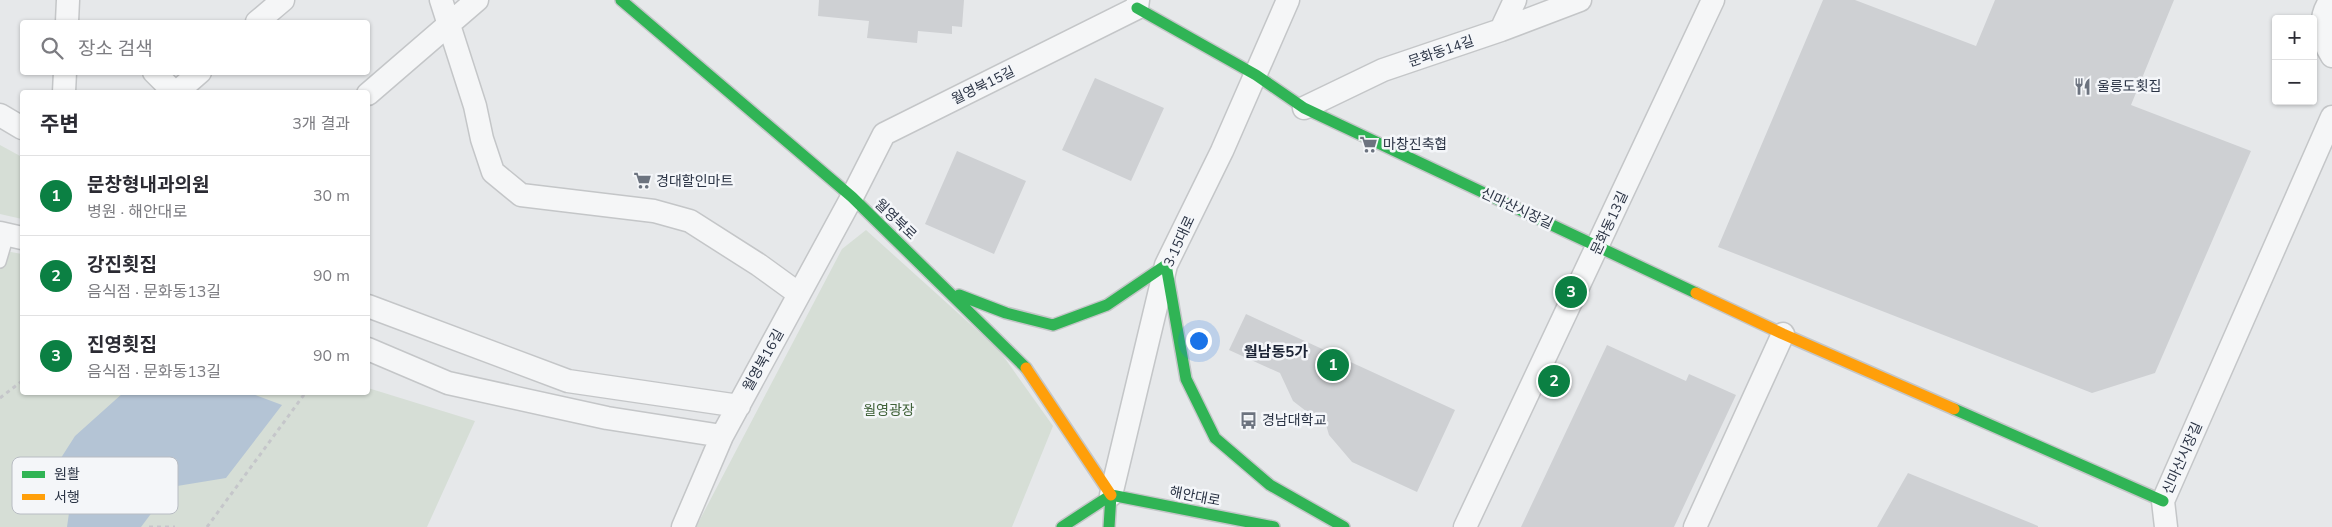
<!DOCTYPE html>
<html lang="ko">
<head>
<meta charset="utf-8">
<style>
	:root { --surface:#fff; --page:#f2f2f3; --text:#2b2b33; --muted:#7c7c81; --line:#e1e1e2; --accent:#0b8043 }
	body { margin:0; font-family:"Nunito Sans","Noto Sans KR",sans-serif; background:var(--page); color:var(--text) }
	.controls { position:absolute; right:15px; top:15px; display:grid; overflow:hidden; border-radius:5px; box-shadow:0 1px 4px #0004 }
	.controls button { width:45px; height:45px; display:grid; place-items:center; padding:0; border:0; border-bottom:1px solid var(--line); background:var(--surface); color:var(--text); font:25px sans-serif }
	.you { position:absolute; left:1198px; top:340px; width:18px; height:18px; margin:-12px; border:4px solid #fff; border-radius:50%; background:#1a73e8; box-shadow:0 0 0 8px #1a73e833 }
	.badge { display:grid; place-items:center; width:32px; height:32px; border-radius:50%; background:var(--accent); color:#fff; font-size:16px; font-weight:700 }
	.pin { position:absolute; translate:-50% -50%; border:2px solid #fff; box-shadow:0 1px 5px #0006 }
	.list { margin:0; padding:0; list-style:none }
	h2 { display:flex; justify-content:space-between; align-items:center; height:65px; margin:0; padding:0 20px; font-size:21px }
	h2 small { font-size:16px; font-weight:400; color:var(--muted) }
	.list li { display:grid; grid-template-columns:32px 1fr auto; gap:15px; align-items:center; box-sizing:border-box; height:80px; padding:0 20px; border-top:1px solid var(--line) }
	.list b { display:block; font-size:19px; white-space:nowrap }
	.list p { margin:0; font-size:16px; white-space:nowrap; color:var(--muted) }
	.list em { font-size:16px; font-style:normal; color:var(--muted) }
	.icon { flex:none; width:28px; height:28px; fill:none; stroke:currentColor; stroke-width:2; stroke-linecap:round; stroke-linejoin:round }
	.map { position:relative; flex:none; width:2332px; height:527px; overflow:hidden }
	.search { position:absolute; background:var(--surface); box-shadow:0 1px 4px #0004; left:20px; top:20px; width:350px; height:55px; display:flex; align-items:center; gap:12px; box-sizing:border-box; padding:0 18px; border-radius:5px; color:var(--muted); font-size:19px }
	.panel { position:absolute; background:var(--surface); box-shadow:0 1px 4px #0004; left:20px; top:90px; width:350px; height:305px; border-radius:5px }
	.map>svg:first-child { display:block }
	.green { fill:#d6ded6 }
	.water { fill:#b4c4d5 }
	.building { fill:#ced0d3 }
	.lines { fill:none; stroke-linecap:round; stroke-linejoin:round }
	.lane-casing { stroke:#c4c6c8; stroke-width:14 }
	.street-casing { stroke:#c4c6c8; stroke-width:25 }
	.fast-casing { stroke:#c4c6c8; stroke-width:14 }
	.slow-casing { stroke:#c4c6c8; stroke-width:14 }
	.path { stroke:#c5c6ca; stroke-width:3; stroke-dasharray:4 4; stroke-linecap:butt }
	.lane { stroke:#f5f6f7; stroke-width:11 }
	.street { stroke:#f5f6f7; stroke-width:22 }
	.fast { stroke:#30b455; stroke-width:11 }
	.slow { stroke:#ff9f0a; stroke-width:11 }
	.labels { text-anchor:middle; stroke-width:5; stroke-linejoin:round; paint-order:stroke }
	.street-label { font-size:14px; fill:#2b3445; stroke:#f4f6f9 }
	.poi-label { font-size:14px; fill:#2b3445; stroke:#f4f6f9; text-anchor:start }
	.park-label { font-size:14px; fill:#3f6138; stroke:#f4f6f9 }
	.neighbourhood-label { font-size:15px; font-weight:bold; fill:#1d2536; stroke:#f4f6f9 }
	.key { fill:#f4f6f9; stroke:#b8bcc3; stroke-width:1 }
	.key-label { font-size:14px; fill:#2b3445 }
</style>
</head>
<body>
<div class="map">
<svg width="2332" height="527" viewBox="0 0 2332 527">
	<rect width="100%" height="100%" fill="#e6e8ea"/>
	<path class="green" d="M0,145L22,157V219L0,214Z
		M866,230L999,350L1053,426L1012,527H696L842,249Z
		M0,250L22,254V392H368V388L475,421L427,527H0Z"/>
	<path class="water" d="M123,393H250L282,405L226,478L171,487L141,527H67L69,513L45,483L75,436Z"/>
	<path class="building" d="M819,0H964L962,27L952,26V34L918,31L917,43L867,38L869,21L818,16Z
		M1823,0H1855L1976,46L1995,0H2174L2131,105L2251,151L2155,373L2092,393L1718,247Z
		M1095,78L1164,108L1131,181L1062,150Z
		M957,151L1026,181L994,254L925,224Z
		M1246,314L1455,410L1417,492L1352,462L1329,435L1324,418H1315L1293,401L1280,373L1229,350Z
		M1607,345L1686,381L1689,374L1736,395L1674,527H1521Z
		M1908,473L2038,526V527H1877Z"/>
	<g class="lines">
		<defs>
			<path id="lane" d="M0,262L8,235"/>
			<path id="street" d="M441,0L475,106L482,139L493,172L521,195L654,211L690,221L759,265L799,294
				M2331,0C2318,17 2321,39 2332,56
				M67,22L68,0
				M257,22L283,0
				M1501,30L1515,0
				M154,72L174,92
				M64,92L65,72
				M177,92L200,72
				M368,94L477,0
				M1304,108L1383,70L1501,30L1580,0
				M0,115L22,128
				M0,233L22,238
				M368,306L568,381L739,406
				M368,349L448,383L607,418L722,436
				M1111,495L1166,265L1222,151L1288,0
				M683,527L722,436L852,197L884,134L1137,8L1138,0
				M1465,527L1713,0
				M1695,527L1783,334
				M2166,527L2163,501L2332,117"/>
			<path id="fast" d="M621,0L852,197L1026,368
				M1137,8L1256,75L1304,108L1696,293
				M959,295L1006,313L1053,325L1107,305L1166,265L1186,379L1215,438L1270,485L1344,527
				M1954,409L2163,501
				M1111,495L1274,527
				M1062,527L1111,495
				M1109,527L1111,495"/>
			<path id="slow" d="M1696,293L1783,334L1954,409
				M1026,368L1111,495"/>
		</defs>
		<use href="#lane" class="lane-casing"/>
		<use href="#street" class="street-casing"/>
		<use href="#fast" class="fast-casing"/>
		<use href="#slow" class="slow-casing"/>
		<path class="path" d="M0,398L22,381
			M149,527H175
			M207,527L306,392"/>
		<use href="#lane" class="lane"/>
		<use href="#street" class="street"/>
		<use href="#fast" class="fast"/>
		<use href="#slow" class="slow"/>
	</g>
	<defs>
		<symbol id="restaurant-bare" viewBox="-9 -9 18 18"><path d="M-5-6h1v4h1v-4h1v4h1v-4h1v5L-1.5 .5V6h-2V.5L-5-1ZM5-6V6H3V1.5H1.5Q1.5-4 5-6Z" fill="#6c737f" stroke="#f4f6f9" stroke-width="2.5" paint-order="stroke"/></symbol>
		<symbol id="supermarket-bare" viewBox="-9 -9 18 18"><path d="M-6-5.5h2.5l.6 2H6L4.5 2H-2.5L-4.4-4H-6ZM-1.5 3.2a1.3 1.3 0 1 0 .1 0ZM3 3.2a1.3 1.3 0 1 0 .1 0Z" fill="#6c737f" stroke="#f4f6f9" stroke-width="2.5" paint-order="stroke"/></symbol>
		<symbol id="bus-bare" viewBox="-9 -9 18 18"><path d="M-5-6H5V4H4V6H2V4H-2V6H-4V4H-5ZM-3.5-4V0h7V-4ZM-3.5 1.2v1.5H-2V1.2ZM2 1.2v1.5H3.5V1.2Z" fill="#6c737f" stroke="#f4f6f9" stroke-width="2.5" paint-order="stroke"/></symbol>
	</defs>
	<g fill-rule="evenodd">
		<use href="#restaurant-bare" x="2070" y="74" width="25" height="25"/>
		<use href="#supermarket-bare" x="1356" y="132" width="25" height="25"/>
		<use href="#supermarket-bare" x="630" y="168" width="25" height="25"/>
		<use href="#bus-bare" x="1236" y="408" width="25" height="25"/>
	</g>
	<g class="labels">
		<g class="street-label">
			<text transform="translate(1441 51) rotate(-19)" y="5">문화동14길</text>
			<text transform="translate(983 85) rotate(-26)" y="5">월영북15길</text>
			<text transform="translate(1517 208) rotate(25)" y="5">신마산시장길</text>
			<text transform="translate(896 219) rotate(44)" y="5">월영북로</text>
			<text transform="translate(1609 223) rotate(-65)" y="5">문화동13길</text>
			<text transform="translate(1179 241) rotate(-65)" y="5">3·15대로</text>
			<text transform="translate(763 360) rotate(-61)" y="5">월영북16길</text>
			<text transform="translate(2182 458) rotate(-66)" y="5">신마산시장길</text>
			<text transform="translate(1195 496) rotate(11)" y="5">해안대로</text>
		</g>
		<g class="poi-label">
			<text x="2097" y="91">울릉도횟집</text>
			<text x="1383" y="149">마창진축협</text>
			<text x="656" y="186">경대할인마트</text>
			<text x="1262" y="425">경남대학교</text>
		</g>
		<g class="park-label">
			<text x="889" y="415">월영광장</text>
		</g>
		<g class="neighbourhood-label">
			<text x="1276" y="357">월남동5가</text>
		</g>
	</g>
	<rect x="12" y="457" width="166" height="57" rx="8" class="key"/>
	<rect x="22" y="471" width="23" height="7" fill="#30b455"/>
	<rect x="22" y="494" width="23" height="6" fill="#ff9f0a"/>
	<g class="key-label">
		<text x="54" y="479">원활</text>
		<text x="54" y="502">서행</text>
	</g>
</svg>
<div class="controls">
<button>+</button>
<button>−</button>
</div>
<div class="you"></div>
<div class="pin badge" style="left:1333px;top:365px">1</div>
<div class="pin badge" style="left:1554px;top:381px">2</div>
<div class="pin badge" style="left:1571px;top:292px">3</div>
<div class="search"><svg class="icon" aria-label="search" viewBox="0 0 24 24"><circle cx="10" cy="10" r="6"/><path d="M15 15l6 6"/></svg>장소 검색</div>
<section class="panel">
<h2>주변<small>3개 결과</small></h2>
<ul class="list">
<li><span class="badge">1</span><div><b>문창형내과의원</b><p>병원 · 해안대로</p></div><em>30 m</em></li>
<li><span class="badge">2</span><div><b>강진횟집</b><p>음식점 · 문화동13길</p></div><em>90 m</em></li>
<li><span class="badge">3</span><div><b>진영횟집</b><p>음식점 · 문화동13길</p></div><em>90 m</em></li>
</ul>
</section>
</div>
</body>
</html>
